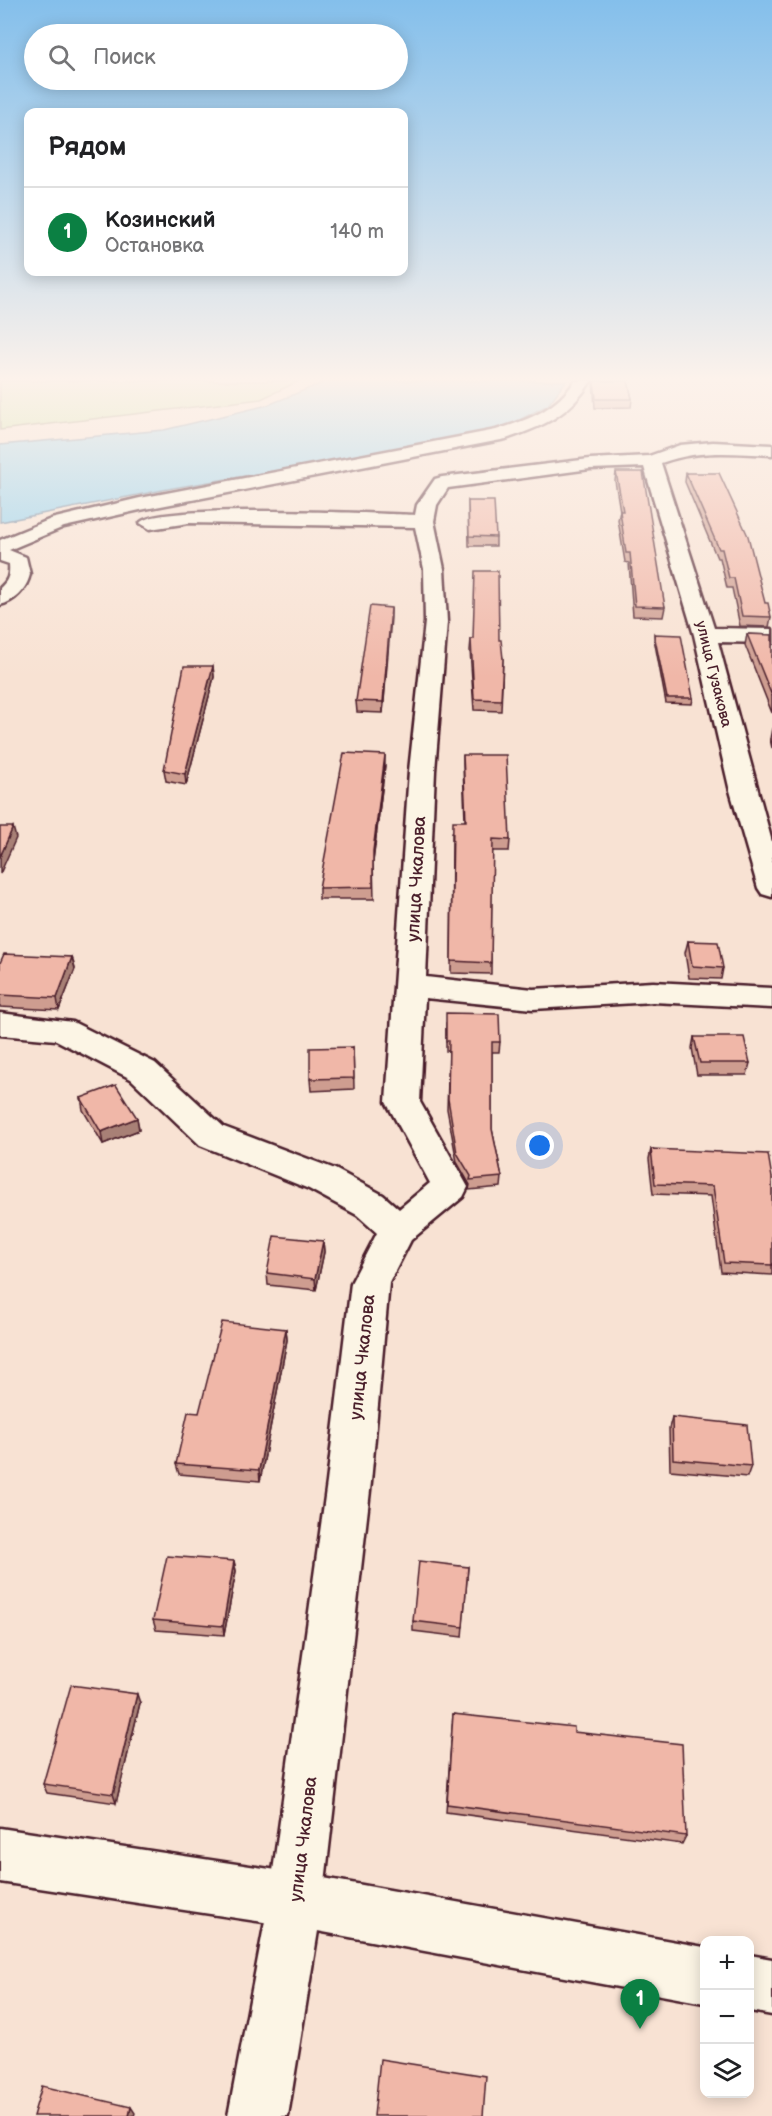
<!DOCTYPE html>
<html lang="ru">
<head>
<meta charset="utf-8">
<style>
	:root { --surface:#fff; --page:#f2f2f2; --text:#202124; --muted:#757577; --line:#e0e0e0; --accent:#0b8043 }
	body { margin:0; font-family:"Balsamiq Sans",sans-serif; background:var(--page); color:var(--text) }
	.controls { position:absolute; right:18px; bottom:18px; display:grid; overflow:hidden; border-radius:12px; box-shadow:0 3px 15px #0003 }
	.controls button { width:54px; height:54px; display:grid; place-items:center; padding:0; border:0; border-bottom:2px solid var(--line); background:var(--surface); color:var(--text); font:30px sans-serif }
	.you { position:absolute; left:540px; top:1146px; width:21px; height:21px; margin:-15px; border:4px solid #fff; border-radius:50%; background:#1a73e8; box-shadow:0 0 0 9px #1a73e833 }
	.badge { display:grid; place-items:center; width:39px; height:39px; border-radius:50%; background:var(--accent); color:#fff; font-size:20px; font-weight:700 }
	.pin { position:absolute; translate:-50% -50px; filter:drop-shadow(0 2px 3px #0008) }
	.pin::after { content:''; position:absolute; top:32px; width:21px; height:18px; background:inherit; clip-path:polygon(0 0,100% 0,50% 100%) }
	.list { margin:0; padding:0; list-style:none }
	h2 { display:flex; justify-content:space-between; align-items:center; height:78px; margin:0; padding:0 24px; font-size:26px }
	h2 small { font-size:20px; font-weight:400; color:var(--muted) }
	.list li { display:grid; grid-template-columns:39px 1fr auto; gap:18px; align-items:center; box-sizing:border-box; height:90px; padding:0 24px; border-top:2px solid var(--line) }
	.list b { display:block; font-size:22px; white-space:nowrap }
	.list p { margin:0; font-size:20px; white-space:nowrap; color:var(--muted) }
	.list em { font-size:20px; font-style:normal; color:var(--muted) }
	.icon { flex:none; width:33px; height:33px; fill:none; stroke:currentColor; stroke-width:2; stroke-linecap:round; stroke-linejoin:round }
	.map { position:relative; flex:none; width:772px; height:2116px; overflow:hidden }
	.search { position:absolute; background:var(--surface); box-shadow:0 3px 15px #0003; left:24px; top:24px; width:384px; height:66px; display:flex; align-items:center; gap:15px; box-sizing:border-box; padding:0 21px; border-radius:33px; color:var(--muted); font-size:22px }
	.panel { position:absolute; background:var(--surface); box-shadow:0 3px 15px #0003; left:24px; top:108px; width:384px; height:168px; border-radius:12px }
	.map>svg:first-child { display:block }
	.green { fill:#c6e59d; stroke:#888264; stroke-width:1.5 }
	.water { fill:#8ed0ef; stroke:#7389a1; stroke-width:1.5 }
	.lines { fill:none; stroke-linecap:round; stroke-linejoin:round }
	.street-casing { stroke:#4a1f2b; stroke-width:5 }
	.secondary-casing { stroke:#4a1f2b; stroke-width:5 }
	.street { fill:#fcf5e5; fill-rule:evenodd }
	.secondary { fill:#fcf5e5; fill-rule:evenodd }
	.wall { fill:#ce9d90; stroke:#4a1f2b; stroke-width:1.5 }
	.shaded-wall { fill:#a88076; stroke:#4a1f2b; stroke-width:1.5 }
	.building { fill:#f0b7a8; stroke:#4a1f2b; stroke-width:1.5 }
	.labels { text-anchor:middle; stroke-width:6; stroke-linejoin:round; paint-order:stroke }
	.far-street-label { font-size:15px; fill:#4a1f2b; stroke:#fcf5e5 }
	.street-label { font-size:18px; fill:#4a1f2b; stroke:#fcf5e5 }
</style>
</head>
<body>
<div class="map">
<svg width="772" height="2116" viewBox="0 0 772 2116">
	<rect width="100%" height="100%" fill="#f8e2d3"/>
	<filter id="ink" filterUnits="userSpaceOnUse"><feTurbulence type="fractalNoise" baseFrequency=".0167" numOctaves="2"/><feDisplacementMap in="SourceGraphic" scale="12" xChannelSelector="R" yChannelSelector="G"/><feConvolveMatrix kernelMatrix="1 2 1 2 8 2 1 2 1" color-interpolation-filters="sRGB"/></filter>
	<g filter="url(#ink)">
		<path class="green" d="M0,381H299L261,399L0,430Z"/>
		<path class="water" d="M327,381H566L548,405L492,434L173,488L0,522V445L164,430L268,405Z"/>
		<g class="lines">
			<defs>
				<path id="street" d="M575,381H591C570,415 543,426 506,439L140,510L64,527L9,550L26,557L30,574C27,589 14,602 0,605V588C8,581 10,575 9,564L0,561V540L51,519L140,498L496,430C528,420 556,410 575,381Z
					M713,442L772,445V455C733,453 698,449 661,463L714,628L772,629V643L718,642L772,842V897L762,894L758,888L729,787L694,635L644,467L590,469L448,488L437,505L434,521L444,569L447,622L435,771L426,977L533,989L653,982L772,988V1008L653,1002L533,1009L425,998L420,1102L468,1187L463,1197L411,1240L389,1283L371,1482L323,1900L288,2116H228L269,1900L327,1482L351,1283L377,1233L357,1215L309,1189L200,1145L131,1079L56,1040L0,1035V1013L73,1022L155,1063L224,1127L335,1169L383,1195L399,1209L430,1183L386,1102L409,771L425,622L424,569L415,527L189,523L150,529L140,523C154,503 379,514 415,515L417,505L435,479L442,477L590,459L649,456L680,445Z"/>
				<path id="secondary" d="M0,1828L296,1873L704,1947V2003L296,1927L0,1882Z
					M750,1955L772,1959V2015L750,2011Z"/>
			</defs>
			<use href="#street" class="street-casing"/>
			<use href="#secondary" class="secondary-casing"/>
			<use href="#street" class="street"/>
			<use href="#secondary" class="secondary"/>
		</g>
		<path class="wall" d="M593,381H628L632,399L631,407L595,408Z
			M616,472L665,607L663,617L633,616L629,563L625,562L618,520L620,511L615,481Z
			M686,473L765,603L771,617L769,627L740,626L732,588H727L720,558H717L685,482Z
			M468,501L496,537V546H469Z
			M391,608L383,713L357,712L356,701Z
			M654,634L693,698L692,704L666,703L654,639Z
			M747,634L772,635V713L745,645Z
			M471,639L499,640L503,659L501,711L474,710L470,650Z
			M213,666L214,677L186,785L166,781L164,770Z
			M772,728V748L770,739Z
			M463,755L510,840L509,851H492L491,974L451,973L452,832L465,821L463,766Z
			M385,765L373,861L374,899H319V888Z
			M688,941L723,968L721,979L689,978L685,953Z
			M72,957L75,969L59,1010L0,1007V963Z
			M446,1023L500,1042L499,1052H492V1129L502,1177L501,1187L469,1190L470,1185L457,1162L447,1109L449,1051H446Z
			M694,1037L750,1063L747,1075H697L692,1048Z
			M353,1047L354,1089L311,1091L310,1079Z
			M81,1098L137,1118L139,1130L103,1144L83,1110Z
			M651,1149L772,1178V1275L721,1272L711,1196L653,1194L649,1159Z
			M323,1241L324,1252L316,1290L268,1285L267,1273Z
			M286,1329L287,1340L260,1481L179,1474L176,1464L199,1413Z
			M672,1417L751,1466L747,1477L670,1470L669,1428Z
			M234,1561L236,1571L224,1635L156,1630L153,1620Z
			M468,1567L462,1637L413,1631V1621Z
			M140,1703L116,1803L47,1793L43,1784Z
			M453,1714L574,1732L686,1836L682,1844L446,1812Z"/>
		<path class="shaded-wall" d="M391,608V618L383,713V702Z
			M213,666L214,677L186,785L185,774Z
			M385,755V765L373,862V851Z
			M13,827L16,838L0,874V857Z
			M72,957L75,969L59,1010L57,998Z
			M137,1118L139,1130L103,1144L101,1132Z
			M323,1241L324,1252L316,1290L315,1279Z
			M286,1329L287,1340L260,1481L259,1470Z
			M234,1561L236,1571L224,1635L223,1626Z
			M137,1694L140,1703L116,1803L113,1794Z
			M131,2107L135,2113L134,2116H129Z"/>
		<path class="building" d="M594,381H628L632,399H596Z
			M616,472H643L665,607L635,606L630,553H626L620,511H623Z
			M686,473H719L748,536L765,603H768L771,617L742,616L734,578H729L722,549H719Z
			M468,501H494L496,537L469,536Z
			M475,571H498L499,640H501L503,659L501,700L474,699L471,639H473Z
			M370,606L391,608L383,702L356,701Z
			M654,634L681,635L693,698H667Z
			M747,634L772,635V696Z
			M184,666H213L185,774L164,770Z
			M344,753L385,755L373,851V887L319,888Z
			M463,755H506L510,840L493,839L491,963L451,961L453,821H466Z
			M0,827H13L0,857Z
			M688,941L718,942L723,968L692,966Z
			M4,954L72,957L57,998L0,995V963Z
			M446,1013L499,1014L500,1042H492V1129L502,1177L470,1180L471,1176L457,1153L448,1099L449,1041H446Z
			M694,1037H744L750,1063H700Z
			M353,1047L354,1078L310,1079V1048Z
			M116,1085L137,1118L101,1132L81,1098Z
			M651,1149L768,1154L772,1178V1265L724,1263L713,1186L655,1184Z
			M274,1236L323,1241L315,1279L267,1273Z
			M222,1322L286,1329L259,1470L176,1464L188,1412L199,1413Z
			M672,1417L747,1425L751,1466L673,1459Z
			M167,1556L234,1561L223,1626L153,1620Z
			M419,1561L468,1567L463,1627L413,1621Z
			M71,1685L137,1694L113,1794L43,1784Z
			M453,1714L574,1727V1732L682,1744L686,1836L447,1804Z
			M380,2059L486,2076L483,2116H374Z
			M42,2086L131,2107L129,2116H33Z"/>
	</g>
	<linearGradient id="sky" x2="0" y2="1"><stop stop-color="#84bfeb"/><stop offset="0.56" stop-color="#fcf2eb"/><stop offset="1" stop-color="#fcf2eb" stop-opacity="0"/></linearGradient>
	<rect width="772" height="677" fill="url(#sky)"/>
	<g class="labels">
		<g class="far-street-label">
			<text transform="translate(714 674) rotate(76)" y="5">улица Гузакова</text>
		</g>
		<g class="street-label">
			<text transform="translate(416 879) rotate(-87)" y="6">улица Чкалова</text>
			<text transform="translate(362 1357) rotate(-84)" y="6">улица Чкалова</text>
			<text transform="translate(303 1839) rotate(-83)" y="6">улица Чкалова</text>
		</g>
	</g>
</svg>
<div class="controls">
<button>+</button>
<button>−</button>
<button><svg class="icon" aria-label="layers" viewBox="0 0 24 24"><path d="M12 4l9 5-9 5-9-5zM3 14l9 5 9-5"/></svg></button>
</div>
<div class="you"></div>
<div class="pin badge" style="left:640px;top:2029px">1</div>
<div class="search"><svg class="icon" aria-label="search" viewBox="0 0 24 24"><circle cx="10" cy="10" r="6"/><path d="M15 15l6 6"/></svg>Поиск</div>
<section class="panel">
<h2>Рядом<small></small></h2>
<ul class="list">
<li><span class="badge">1</span><div><b>Козинский</b><p>Остановка</p></div><em>140 m</em></li>
</ul>
</section>
</div>
</body>
</html>
